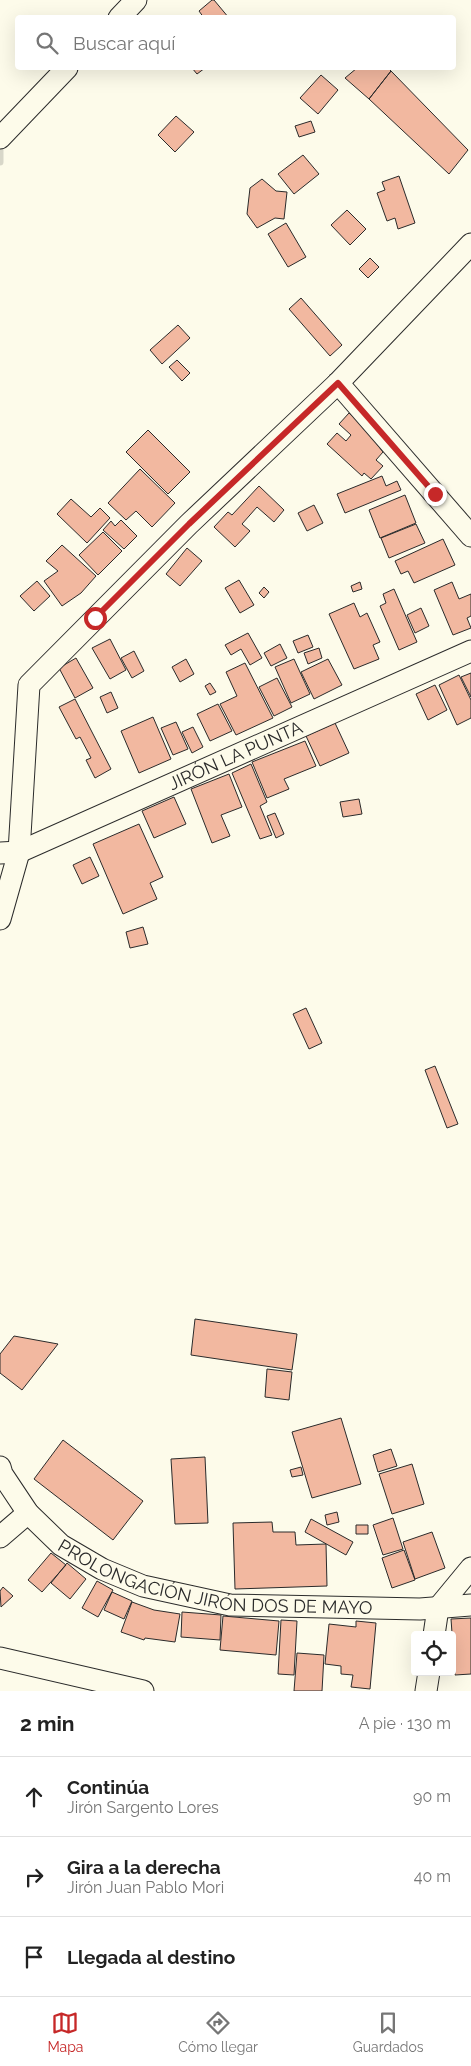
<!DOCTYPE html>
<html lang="es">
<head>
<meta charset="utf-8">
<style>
	:root { --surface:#fff; --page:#f2f2f2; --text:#222; --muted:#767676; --line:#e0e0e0; --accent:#c62828 }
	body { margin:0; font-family:Raleway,sans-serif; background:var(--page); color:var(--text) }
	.controls { position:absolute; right:15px; bottom:15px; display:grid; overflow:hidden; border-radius:5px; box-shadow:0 5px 20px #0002 }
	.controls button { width:45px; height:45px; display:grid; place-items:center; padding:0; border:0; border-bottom:1px solid var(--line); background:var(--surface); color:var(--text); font:25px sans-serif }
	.stop { position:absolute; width:15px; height:15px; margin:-11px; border:4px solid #c62828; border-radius:50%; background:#fff }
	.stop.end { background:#c62828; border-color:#fff; box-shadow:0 1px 5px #0008 }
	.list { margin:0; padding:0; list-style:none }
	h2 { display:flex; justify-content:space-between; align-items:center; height:65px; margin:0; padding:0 20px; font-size:21px }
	h2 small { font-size:16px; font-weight:400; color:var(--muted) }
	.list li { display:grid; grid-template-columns:32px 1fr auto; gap:15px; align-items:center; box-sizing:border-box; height:80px; padding:0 20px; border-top:1px solid var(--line) }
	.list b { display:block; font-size:19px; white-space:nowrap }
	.list p { margin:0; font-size:16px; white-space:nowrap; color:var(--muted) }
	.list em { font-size:16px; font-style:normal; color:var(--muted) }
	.icon { flex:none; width:28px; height:28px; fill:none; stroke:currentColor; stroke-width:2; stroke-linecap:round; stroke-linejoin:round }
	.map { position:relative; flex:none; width:471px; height:1691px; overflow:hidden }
	.search { position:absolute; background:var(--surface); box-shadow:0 5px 20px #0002; left:15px; right:15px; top:15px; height:55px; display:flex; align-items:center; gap:12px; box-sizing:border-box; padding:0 18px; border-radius:5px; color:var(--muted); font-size:19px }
	.sheet { height:305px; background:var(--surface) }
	nav { display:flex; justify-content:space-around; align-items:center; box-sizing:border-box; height:70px; border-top:1px solid var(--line); background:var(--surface); font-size:14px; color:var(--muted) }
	nav a { display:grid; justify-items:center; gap:2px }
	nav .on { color:var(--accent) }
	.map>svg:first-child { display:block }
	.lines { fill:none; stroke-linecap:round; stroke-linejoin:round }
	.stream { stroke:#d8d7c9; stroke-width:7 }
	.building { fill:#f2b8a0; stroke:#2b2b2b }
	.minor-casing { stroke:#2b2b2b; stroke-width:23 }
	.minor { stroke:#fdfbea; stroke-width:21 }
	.route { stroke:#c62828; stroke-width:6 }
	.labels { text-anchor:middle; stroke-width:4; stroke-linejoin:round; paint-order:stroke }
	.street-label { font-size:18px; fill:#2b2b2b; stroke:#fdfbea }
</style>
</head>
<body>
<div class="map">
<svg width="471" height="1691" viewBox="0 0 471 1691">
	<rect width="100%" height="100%" fill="#fdfbea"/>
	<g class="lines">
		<path class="stream" d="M0,162V140"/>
	</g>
	<path class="building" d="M212,0H214L229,18H204L199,11Z
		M192,68H205L197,74Z
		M357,68H388L391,71L369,99L345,78Z
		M391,71L468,150L449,174L369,99Z
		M321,75L338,90L318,114L300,98Z
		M176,116L194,132L175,152L158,135Z
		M311,121L315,132L299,137L295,126Z
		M303,155L319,174L294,194L278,174Z
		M399,176L415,223L398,229L395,218L387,221L377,193L385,190L382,182Z
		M262,179L276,191L287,192L284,219L275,218L257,228L247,214L250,188Z
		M347,210L366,229L350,245L331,225Z
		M286,223L306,257L288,267L268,234Z
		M370,258L379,267L368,278L359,269Z
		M301,298L342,345L330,356L289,309Z
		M178,325L190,338L162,364L150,350Z
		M177,360L190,373L182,381L169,367Z
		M349,413L361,423L383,452L376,460L383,466L371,479L364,473L362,476L327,444L337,433L346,441L351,435L339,424Z
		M148,430L190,472L168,494L126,452Z
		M140,469L175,503L152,527L136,511L126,520L108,503Z
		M382,476L386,486L397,481L401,490L345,513L337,494Z
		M259,486L284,510L274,522L257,507L242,524L250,531L235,547L214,527L228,512L232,515Z
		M405,495L416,523L380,538L369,510Z
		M71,499L91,517L100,508L110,518L87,543L57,514Z
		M314,505L323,523L307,531L298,513Z
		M121,520L137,536L124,549L103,530L111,521L115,526Z
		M416,524L425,543L389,558L381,538Z
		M103,532L122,551L98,575L79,555Z
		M443,539L455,565L414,583L408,571L401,574L395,561Z
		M62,545L96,576L81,593L62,606L44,581L58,571L46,561Z
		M187,548L202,561L180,586L166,574Z
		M239,580L254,605L240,613L225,588Z
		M37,581L50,596L34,611L20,596Z
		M360,582L362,589L353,592L351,586Z
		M452,582L459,599L471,594V616L467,618L471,628L453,635L434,590Z
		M264,587L269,592L264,598L259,593Z
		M394,589L417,642L399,650L380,606L386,603L383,594Z
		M354,603L360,617L367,613L380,642L373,645L379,659L354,669L329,614Z
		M421,608L429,626L415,633L407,615Z
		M248,633L262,658L250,665L241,649L231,655L225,645Z
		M308,635L313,647L298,653L293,641Z
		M110,639L126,670L110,679L92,648Z
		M280,644L287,658L271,666L264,653Z
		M319,648L322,658L308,664L304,653Z
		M134,651L144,671L132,678L121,658Z
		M76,658L93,688L75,698L59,668Z
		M186,659L194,674L180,682L172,667Z
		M294,659L310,694L291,703L275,667Z
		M328,659L342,685L314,699L301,672Z
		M245,663L273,718L236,735L220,704L237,696L226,672Z
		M471,673V697L461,677Z
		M459,675L471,700V718L457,725L439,685Z
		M277,678L292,707L274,716L259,687Z
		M210,683L216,692L210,695L205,686Z
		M435,685L447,710L428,720L416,694Z
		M111,692L118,708L107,713L100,697Z
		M75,699L111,769L95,778L86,760L91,758L80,737L76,739L59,707Z
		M218,704L232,731L210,741L197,714Z
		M153,717L171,759L139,773L121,731Z
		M176,722L188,749L173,755L161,728Z
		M335,723L349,753L320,766L306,736Z
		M193,727L203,747L192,753L182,732Z
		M305,741L316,766L284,779L289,789L267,798L252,762Z
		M251,764L267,802L260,806L272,835L260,839L232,773Z
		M229,774L242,807L221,815L230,836L212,843L191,789Z
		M174,797L186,824L154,838L142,811Z
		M359,799L362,814L343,817L340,802Z
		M275,813L284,834L276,838L267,816Z
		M139,824L163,877L150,883L157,899L123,914L93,844Z
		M90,857L99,876L82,884L73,865Z
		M143,927L148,944L130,948L126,932Z
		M306,1008L322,1043L309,1049L293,1014Z
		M435,1066L458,1124L447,1128L425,1070Z
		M195,1319L297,1334L292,1370L191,1355Z
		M14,1336L58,1344L22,1390L0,1373V1354Z
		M267,1369L292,1372L289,1400L265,1397Z
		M341,1418L361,1484L312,1498L292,1432Z
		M63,1440L143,1501L113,1540L34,1479Z
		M391,1449L397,1466L378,1472L373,1455Z
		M205,1457L208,1523L175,1524L171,1459Z
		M412,1464L424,1504L392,1514L379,1474Z
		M301,1467L303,1475L292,1477L290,1470Z
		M337,1512L339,1522L327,1525L325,1515Z
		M393,1518L403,1549L383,1555L373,1525Z
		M311,1519L353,1542L346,1555L305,1532Z
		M272,1522L273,1532H295L296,1545L326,1544L327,1586L235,1589L233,1523Z
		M356,1525H368V1534H356Z
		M432,1532L445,1568L415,1579L403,1542Z
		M404,1550L415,1580L392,1588L382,1558Z
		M51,1553L66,1565L42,1592L28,1580Z
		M67,1563L86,1579L70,1599L51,1583Z
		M97,1581L113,1590L98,1617L82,1608Z
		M3,1587L13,1596L1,1607L0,1591Z
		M112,1592L132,1601L124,1619L104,1610Z
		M132,1602L154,1610L180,1614L175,1642L145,1638L144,1640L121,1632Z
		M182,1612L221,1615L220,1640L181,1637Z
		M223,1616L279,1621L276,1655L220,1650Z
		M471,1618V1674L455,1675L451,1619Z
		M281,1620L297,1621L294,1675L278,1674Z
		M356,1621L376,1623L370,1689L351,1687L353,1675L341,1674V1666L325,1664L329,1624L356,1627Z
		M297,1653L324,1655L322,1691H294Z"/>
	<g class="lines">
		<defs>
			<g id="minor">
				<path d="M119,18L136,0"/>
				<path d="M0,138L67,68"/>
				<path d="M338,383L471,536"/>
				<path id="s1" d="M0,853L19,852L471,651"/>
				<path d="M0,919L19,852L29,685L189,524L338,383L471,244"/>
				<path id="s2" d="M0,1467L2,1474L28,1513L61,1545L102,1569L143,1586L230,1605L420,1609L471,1605"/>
				<path d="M0,1537L28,1513"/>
				<path d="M434,1635L438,1608L471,1568"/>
				<path d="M0,1658L143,1691"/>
				<path d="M426,1691L429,1672"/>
			</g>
		</defs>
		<use href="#minor" class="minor-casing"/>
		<use href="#minor" class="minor"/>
	</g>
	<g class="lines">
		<path class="route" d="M95,618L189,524L338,383L435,494"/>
	</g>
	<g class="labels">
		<g class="street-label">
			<text dy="6" stroke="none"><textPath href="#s1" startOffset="256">JIRÓN LA PUNTA</textPath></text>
			<text dy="6" stroke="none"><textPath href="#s2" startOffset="261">PROLONGACIÓN JIRÓN DOS DE MAYO</textPath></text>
		</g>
	</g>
</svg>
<div class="controls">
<button><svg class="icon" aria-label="locate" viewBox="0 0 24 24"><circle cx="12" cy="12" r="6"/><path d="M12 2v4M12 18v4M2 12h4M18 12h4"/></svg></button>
</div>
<div class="stop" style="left:95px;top:618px"></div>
<div class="stop end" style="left:435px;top:494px"></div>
<div class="search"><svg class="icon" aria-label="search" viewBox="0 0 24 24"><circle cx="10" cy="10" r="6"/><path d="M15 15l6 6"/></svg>Buscar aquí</div>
</div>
<section class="sheet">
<h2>2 min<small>A pie · 130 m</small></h2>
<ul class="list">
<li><svg class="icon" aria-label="ahead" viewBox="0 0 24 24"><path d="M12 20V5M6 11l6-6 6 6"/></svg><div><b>Continúa</b><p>Jirón Sargento Lores</p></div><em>90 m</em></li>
<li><svg class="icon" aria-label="right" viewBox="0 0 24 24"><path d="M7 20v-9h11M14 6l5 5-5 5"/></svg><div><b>Gira a la derecha</b><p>Jirón Juan Pablo Mori</p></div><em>40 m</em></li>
<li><svg class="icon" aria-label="arrive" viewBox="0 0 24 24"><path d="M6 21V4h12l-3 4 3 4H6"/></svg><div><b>Llegada al destino</b></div></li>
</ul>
</section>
<nav>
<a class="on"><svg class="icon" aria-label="map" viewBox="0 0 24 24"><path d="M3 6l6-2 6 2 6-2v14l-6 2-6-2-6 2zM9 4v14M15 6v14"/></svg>Mapa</a>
<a><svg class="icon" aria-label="directions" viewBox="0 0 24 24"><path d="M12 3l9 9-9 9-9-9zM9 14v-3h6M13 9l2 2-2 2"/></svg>Cómo llegar</a>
<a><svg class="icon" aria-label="saved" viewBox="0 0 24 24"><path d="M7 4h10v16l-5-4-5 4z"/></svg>Guardados</a>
</nav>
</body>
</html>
